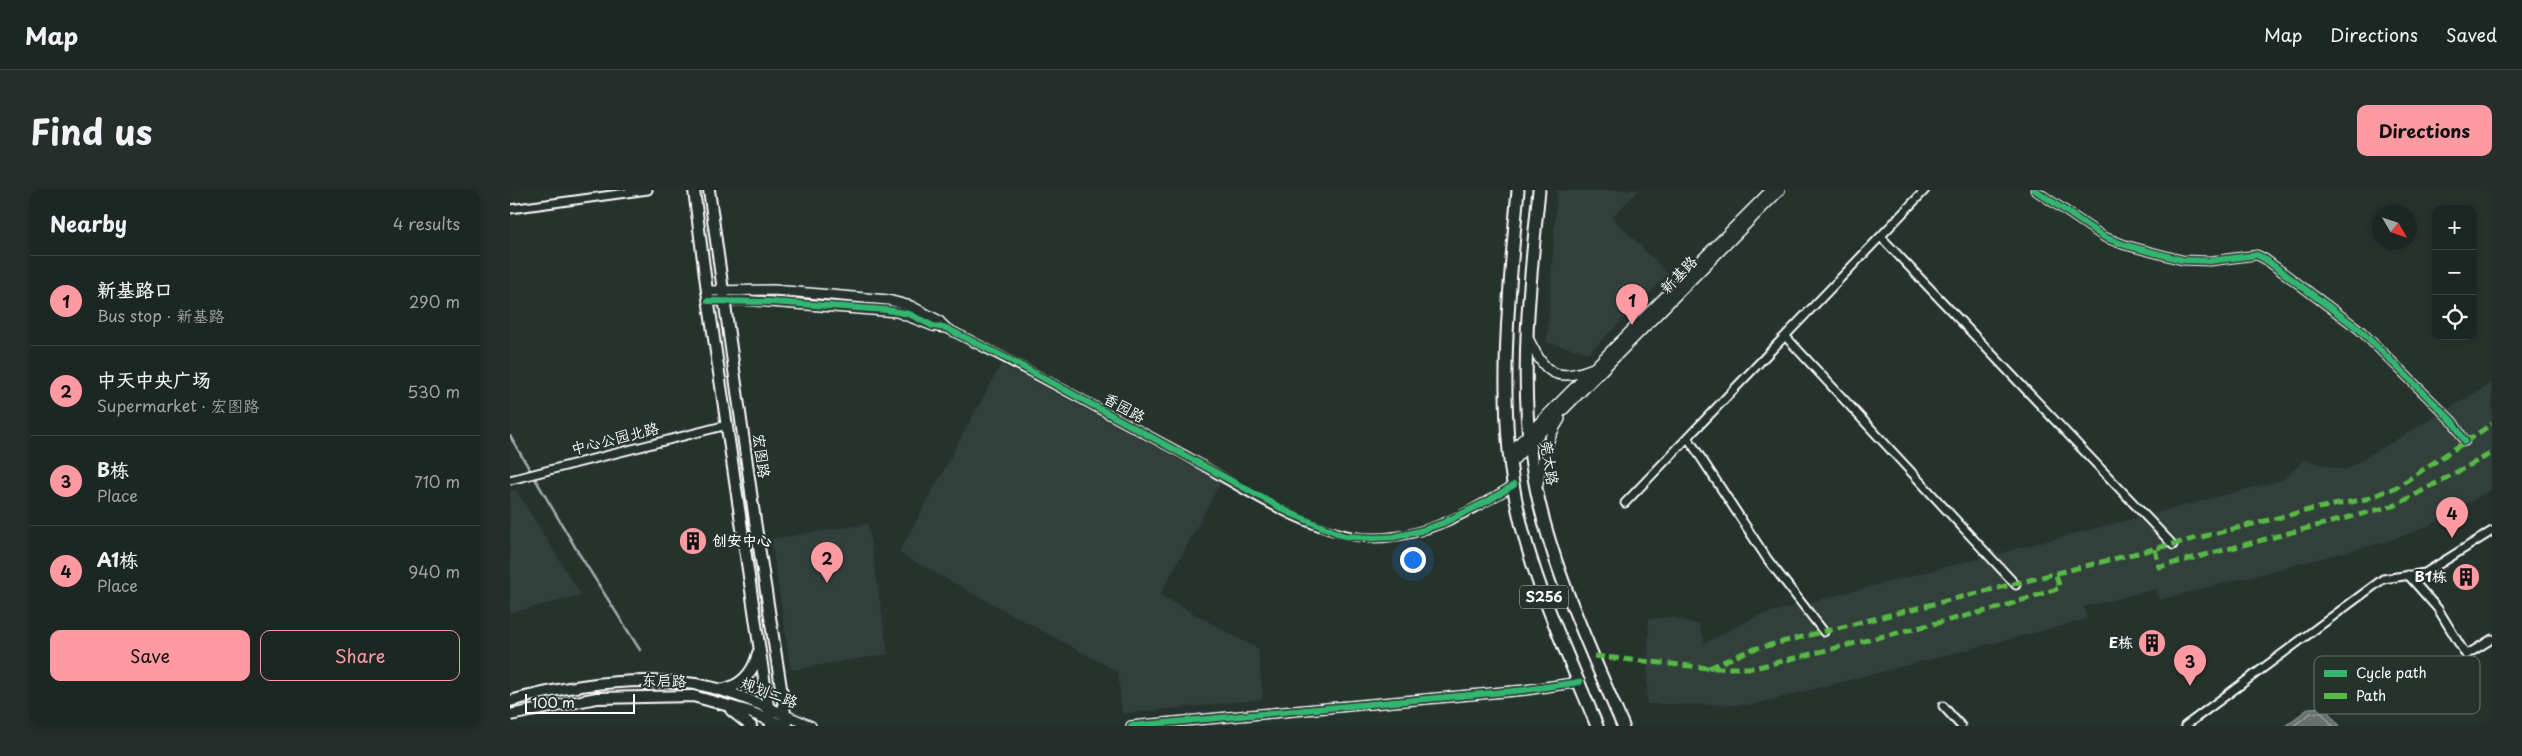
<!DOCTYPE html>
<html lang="en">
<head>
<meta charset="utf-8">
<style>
	:root { --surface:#1c2622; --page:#252e2a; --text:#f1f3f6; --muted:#a0a5a5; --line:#3a4340; --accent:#ff9aa2 }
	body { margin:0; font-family:"Playpen Sans","LXGW WenKai TC",sans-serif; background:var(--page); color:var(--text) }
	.controls { position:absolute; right:15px; top:15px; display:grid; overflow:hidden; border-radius:10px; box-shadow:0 2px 8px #0003 }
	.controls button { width:45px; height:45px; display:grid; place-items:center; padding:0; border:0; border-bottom:1px solid var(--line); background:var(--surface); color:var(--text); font:25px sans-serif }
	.compass { position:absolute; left:1862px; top:15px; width:45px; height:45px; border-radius:50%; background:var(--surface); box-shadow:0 2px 8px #0003; rotate:129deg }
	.scale { position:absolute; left:15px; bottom:12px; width:110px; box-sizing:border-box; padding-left:5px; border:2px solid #fff; border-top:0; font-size:14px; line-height:18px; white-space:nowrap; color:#fff; -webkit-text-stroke:4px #26332d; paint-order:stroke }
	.you { position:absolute; left:902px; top:369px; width:18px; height:18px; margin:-12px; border:4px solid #fff; border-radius:50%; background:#1a73e8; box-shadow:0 0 0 8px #1a73e833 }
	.badge { display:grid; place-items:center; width:32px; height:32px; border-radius:50%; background:var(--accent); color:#111; font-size:16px; font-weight:700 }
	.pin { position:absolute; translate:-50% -41px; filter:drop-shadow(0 1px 2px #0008) }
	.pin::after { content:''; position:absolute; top:26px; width:18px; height:15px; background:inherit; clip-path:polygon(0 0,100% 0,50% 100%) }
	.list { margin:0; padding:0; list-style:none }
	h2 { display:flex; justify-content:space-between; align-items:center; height:65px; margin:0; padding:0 20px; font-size:21px }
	h2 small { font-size:16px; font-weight:400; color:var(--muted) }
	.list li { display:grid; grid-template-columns:32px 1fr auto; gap:15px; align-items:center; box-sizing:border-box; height:90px; padding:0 20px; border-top:1px solid var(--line) }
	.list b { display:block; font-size:19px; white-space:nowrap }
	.list p { margin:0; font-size:16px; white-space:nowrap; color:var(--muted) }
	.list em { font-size:16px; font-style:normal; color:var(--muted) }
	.actions { display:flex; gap:10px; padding:15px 20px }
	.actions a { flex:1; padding:11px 0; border:1px solid var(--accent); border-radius:10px; text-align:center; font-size:18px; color:var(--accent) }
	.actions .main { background:var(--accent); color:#111 }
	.icon { flex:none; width:28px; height:28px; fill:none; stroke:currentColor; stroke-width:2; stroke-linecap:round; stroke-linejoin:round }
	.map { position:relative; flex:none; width:1982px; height:536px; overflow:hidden; border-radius:10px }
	header { display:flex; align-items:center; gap:30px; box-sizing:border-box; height:70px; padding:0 25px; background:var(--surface); border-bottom:1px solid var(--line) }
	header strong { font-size:24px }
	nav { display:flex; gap:28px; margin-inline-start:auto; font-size:18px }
	.intro { display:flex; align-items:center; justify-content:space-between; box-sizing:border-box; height:120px; padding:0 30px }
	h1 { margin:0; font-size:35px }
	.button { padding:12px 22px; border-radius:10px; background:var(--accent); color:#111; font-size:18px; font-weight:700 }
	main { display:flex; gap:30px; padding:0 30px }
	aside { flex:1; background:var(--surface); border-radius:10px; box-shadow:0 2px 8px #0003 }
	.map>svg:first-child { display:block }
	.built { fill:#333f3a }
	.water { fill:#67706c; stroke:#a4a9a7 }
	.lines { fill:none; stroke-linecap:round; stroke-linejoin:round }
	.shore { stroke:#c2c6c4; stroke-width:1 }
	.stream { stroke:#a4a9a7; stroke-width:2.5 }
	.minor-casing { stroke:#fff; stroke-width:11 }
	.tertiary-casing { stroke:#fff; stroke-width:12 }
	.secondary-casing { stroke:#fff; stroke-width:14 }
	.primary-casing { stroke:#fff; stroke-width:15 }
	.minor { stroke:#26332d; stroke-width:7 }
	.tertiary { stroke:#26332d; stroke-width:9 }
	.secondary { stroke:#26332d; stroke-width:10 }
	.primary { stroke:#26332d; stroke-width:11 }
	.quiet { stroke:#58b947; stroke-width:5; stroke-dasharray:10 5; stroke-linecap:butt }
	.cycleway-casing { stroke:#26332d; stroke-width:9 }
	.cycleway { stroke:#33b770; stroke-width:6 }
	.labels { text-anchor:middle; stroke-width:4; stroke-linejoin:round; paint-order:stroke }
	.shield { fill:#26332d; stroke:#bec2c0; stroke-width:1 }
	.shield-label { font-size:14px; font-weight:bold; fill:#fff }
	.street-label { font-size:15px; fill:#fff; stroke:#26332d }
	.poi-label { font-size:15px; font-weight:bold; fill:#fff; stroke:#26332d; text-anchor:end }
	.key { fill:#26332d; stroke:#67706c; stroke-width:1 }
	.key-label { font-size:14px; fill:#fff }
</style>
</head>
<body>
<header>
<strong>Map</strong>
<nav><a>Map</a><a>Directions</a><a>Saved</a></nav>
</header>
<div class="intro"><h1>Find us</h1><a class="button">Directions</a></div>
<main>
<aside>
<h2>Nearby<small>4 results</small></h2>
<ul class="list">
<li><span class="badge">1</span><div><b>新基路口</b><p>Bus stop · 新基路</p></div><em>290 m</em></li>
<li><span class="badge">2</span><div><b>中天中央广场</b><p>Supermarket · 宏图路</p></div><em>530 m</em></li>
<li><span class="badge">3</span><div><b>B栋</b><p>Place</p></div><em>710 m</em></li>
<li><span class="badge">4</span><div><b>A1栋</b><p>Place</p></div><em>940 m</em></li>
</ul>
<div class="actions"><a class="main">Save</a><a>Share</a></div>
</aside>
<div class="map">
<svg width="1982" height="536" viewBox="0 0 1982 536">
	<rect width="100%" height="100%" fill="#26332d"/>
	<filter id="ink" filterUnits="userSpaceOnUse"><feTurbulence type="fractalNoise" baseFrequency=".02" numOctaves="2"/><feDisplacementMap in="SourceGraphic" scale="10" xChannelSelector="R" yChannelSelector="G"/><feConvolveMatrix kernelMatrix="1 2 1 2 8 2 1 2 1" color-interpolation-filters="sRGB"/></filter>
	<g filter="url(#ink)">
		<path class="built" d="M1047,0H1129L1102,27L1158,84L1079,163L1037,152Z
			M491,174L711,292L650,405L748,459L753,509L612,524L608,482L389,363Z
			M1982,193V299L1930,330L1902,343L1874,352L1649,410L1646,399L1574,417L1577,429L1242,515L1137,514L1139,429L1163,427L1189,435L1195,453L1250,425L1773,290L1794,270L1835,280Z
			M6,300L71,405L0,423V301Z
			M358,334L378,464L281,480L261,349Z"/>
		<path class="water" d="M1814,517L1830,536H1775L1799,518Z"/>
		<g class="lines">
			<path class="shore" d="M1783,536L1801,523L1811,522L1823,536"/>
			<path class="stream" d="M0,246L68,362L130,460"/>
			<defs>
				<path id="minor" d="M1525,0L1594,47L1615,55L1672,70L1700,71L1747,65L1755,69L1850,140L1943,232L1955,251
					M0,19L138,0
					M1371,47L1663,355
					M436,138C516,178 594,222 673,264C724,293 806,349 864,348C915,348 962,321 1004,295
					M1276,147L1506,395
					M1178,248L1258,370L1314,442
					M0,290L217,235
					M1115,313L1415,0
					M1898,385L1928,419L1956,465L1982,449
					M1433,516L1451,536
					M1675,536L1873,389L1915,383L1982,341"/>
				<path id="tertiary" d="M197,101L264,100L378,110L401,116L428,130L436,138
					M198,111L232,110L387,122L423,136L436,138
					M1017,146C1034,180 1042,195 1083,178
					M1000,262L1261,0
					M1001,273L1270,0
					M1028,294C1031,270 1037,249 1050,229
					M275,525L301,536
					M621,536L1015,500L1070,492"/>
				<path id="secondary" d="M184,0L197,101L261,536
					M199,0L245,331L277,536
					M209,500C231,497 243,484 248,463
					M0,511C59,495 124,486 185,494C216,499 247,513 275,525
					M221,520L241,536
					M0,525L87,508L183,506L237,521L275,536"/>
				<path id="primary" d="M1008,0C999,101 986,221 1008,320C1024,395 1058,465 1087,536
					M1029,0C1020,89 1010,179 1021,268C1032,357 1078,454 1113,536"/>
			</defs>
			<use href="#minor" class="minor-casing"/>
			<use href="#tertiary" class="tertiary-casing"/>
			<use href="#secondary" class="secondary-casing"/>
			<use href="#primary" class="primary-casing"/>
			<use href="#minor" class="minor"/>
			<use href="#tertiary" class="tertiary"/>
			<use href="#secondary" class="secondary"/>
			<use href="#primary" class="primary"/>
			<path class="quiet" d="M1645,359L1649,377L1886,315L1982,263
				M1084,466L1199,478H1244L1488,418L1550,398L1546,385
				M1199,478L1240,460L1803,319L1856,309L1887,297L1982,234"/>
			<defs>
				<path id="cycleway" d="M1525,0L1594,47L1615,55L1672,70L1700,71L1747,65L1755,69L1850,140L1943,232L1955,251
					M198,111L261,112L377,120L399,124L423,136L436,138L504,172L780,323L834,346L863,348L884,347L910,341L933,333L978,311L1004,295
					M621,536L1015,500L1070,492"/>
			</defs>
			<use href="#cycleway" class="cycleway-casing"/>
			<use href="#cycleway" class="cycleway"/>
		</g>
	</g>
	<defs>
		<symbol id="building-disc" viewBox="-11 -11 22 22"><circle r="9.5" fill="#ff9aa2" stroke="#26332d"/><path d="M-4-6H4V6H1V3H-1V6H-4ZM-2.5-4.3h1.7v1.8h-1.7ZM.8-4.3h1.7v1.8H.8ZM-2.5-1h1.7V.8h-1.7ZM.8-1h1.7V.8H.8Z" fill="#111"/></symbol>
	</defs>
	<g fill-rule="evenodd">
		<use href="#building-disc" x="167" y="335" width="32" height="32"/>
		<use href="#building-disc" x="1940" y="371" width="32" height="32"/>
		<use href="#building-disc" x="1626" y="437" width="32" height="32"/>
	</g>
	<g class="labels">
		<rect class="shield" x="1010" y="395.5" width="48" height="23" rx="4"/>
		<g class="shield-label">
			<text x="1034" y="412">S256</text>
		</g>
		<g class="street-label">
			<text transform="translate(1169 85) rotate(-46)" y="5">新基路</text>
			<text transform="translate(614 218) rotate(29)" y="5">香园路</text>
			<text transform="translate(105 249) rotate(-14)" y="5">中心公园北路</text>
			<text transform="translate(251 266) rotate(82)" y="5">宏图路</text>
			<text transform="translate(1039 273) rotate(81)" y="5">莞太路</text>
			<text transform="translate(154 491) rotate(1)" y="5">东启路</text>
			<text transform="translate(259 503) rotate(21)" y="5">规划二路</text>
		</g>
		<g class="poi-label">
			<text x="202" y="356" text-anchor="start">创安中心</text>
			<text x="1937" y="392">B1栋</text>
			<text x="1623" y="458">E栋</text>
		</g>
	</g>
	<rect x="1804" y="466" width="166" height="58" rx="8" class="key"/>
	<rect x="1814" y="480" width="23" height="7" fill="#33b770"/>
	<rect x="1814" y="503" width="23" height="6" fill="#58b947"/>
	<g class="key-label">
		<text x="1846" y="488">Cycle path</text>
		<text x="1846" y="511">Path</text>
	</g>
</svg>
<div class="controls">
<button>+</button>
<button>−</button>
<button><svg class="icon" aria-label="locate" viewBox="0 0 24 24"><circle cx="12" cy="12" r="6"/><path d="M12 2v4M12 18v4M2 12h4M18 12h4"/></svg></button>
</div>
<svg class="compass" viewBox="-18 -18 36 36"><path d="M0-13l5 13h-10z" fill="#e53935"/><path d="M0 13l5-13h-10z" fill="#a0a5a5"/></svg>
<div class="scale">100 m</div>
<div class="you"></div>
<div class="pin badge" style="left:1122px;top:135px">1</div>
<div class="pin badge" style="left:317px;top:393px">2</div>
<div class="pin badge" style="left:1680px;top:496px">3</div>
<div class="pin badge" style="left:1942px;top:348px">4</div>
</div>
</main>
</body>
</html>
